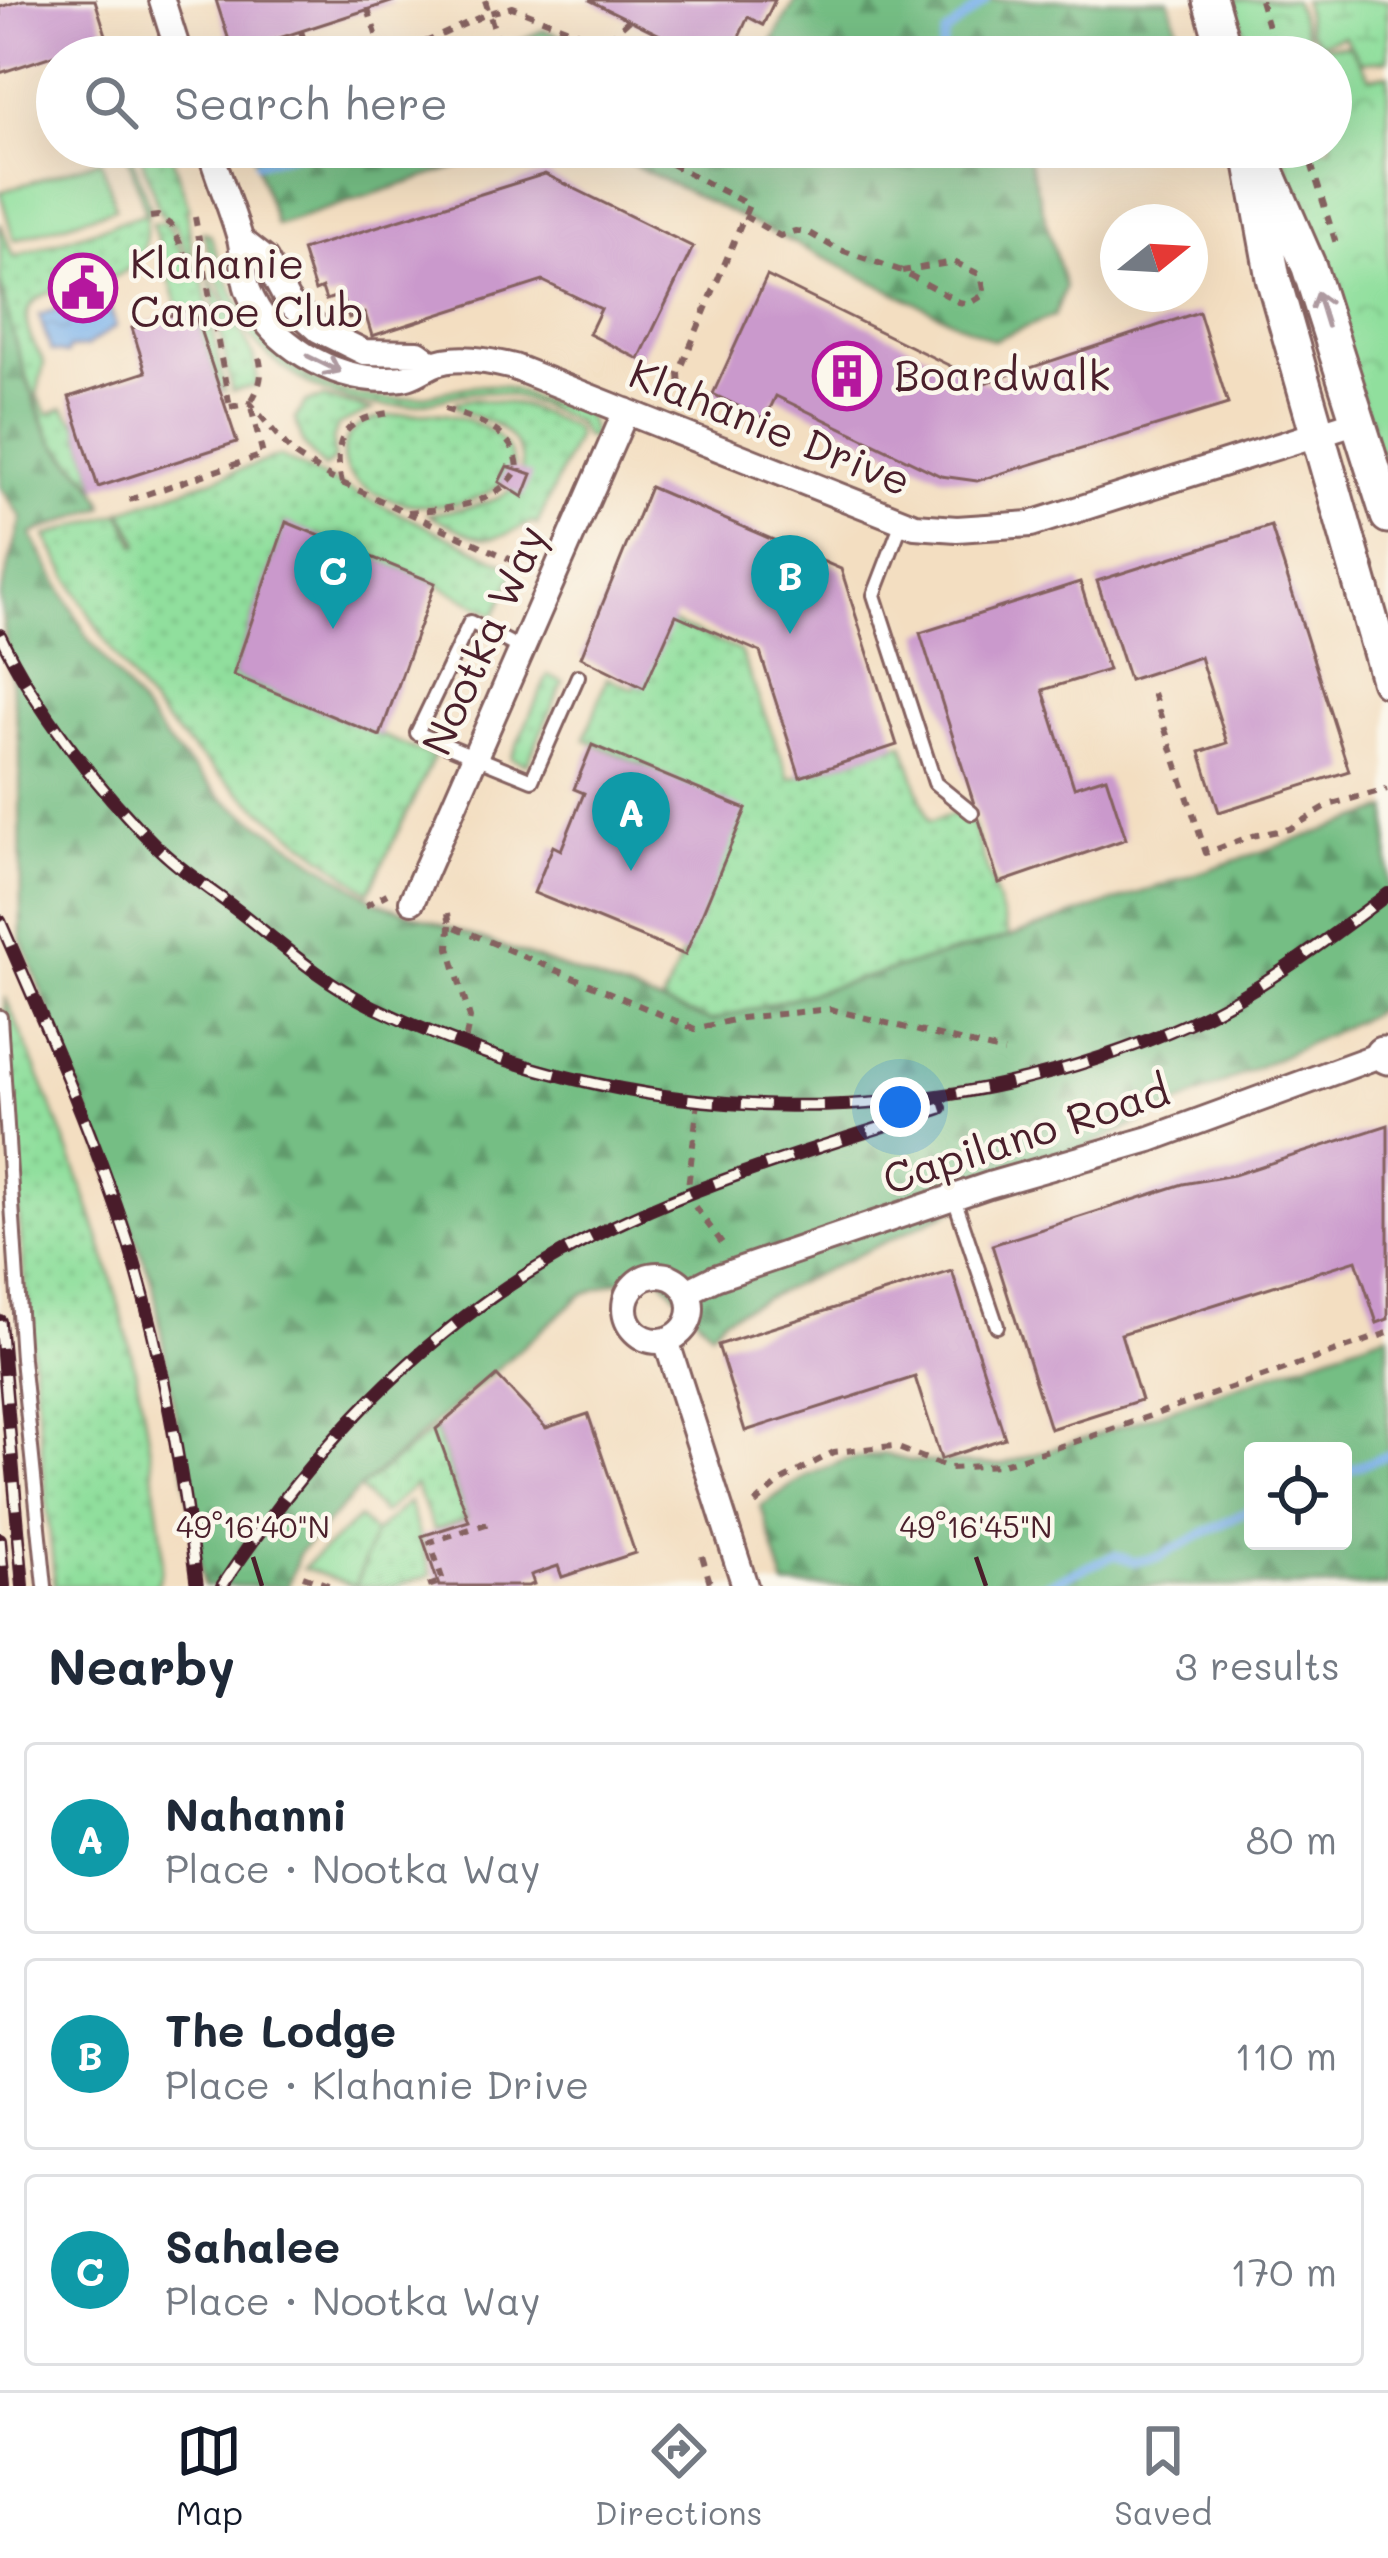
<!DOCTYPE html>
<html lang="en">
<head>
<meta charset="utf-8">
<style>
	:root { --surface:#fff; --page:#f6f6f7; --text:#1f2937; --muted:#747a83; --line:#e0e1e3; --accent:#111827 }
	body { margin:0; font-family:Mali,sans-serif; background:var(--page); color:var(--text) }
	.controls { position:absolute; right:36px; bottom:36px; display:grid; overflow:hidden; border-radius:12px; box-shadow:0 12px 48px #0002 }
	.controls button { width:108px; height:108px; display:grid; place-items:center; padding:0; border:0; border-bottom:3px solid var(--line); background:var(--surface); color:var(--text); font:60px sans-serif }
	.compass { position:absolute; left:1100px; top:204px; width:108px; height:108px; border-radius:50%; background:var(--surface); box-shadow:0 12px 48px #0002; rotate:72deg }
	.you { position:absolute; left:900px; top:1107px; width:42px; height:42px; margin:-30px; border:9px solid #fff; border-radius:50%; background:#1a73e8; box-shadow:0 0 0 18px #1a73e833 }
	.badge { display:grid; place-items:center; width:78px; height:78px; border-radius:50%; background:var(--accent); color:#fff; font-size:39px; font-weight:700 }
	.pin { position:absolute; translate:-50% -99px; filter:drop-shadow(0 3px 6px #0008) }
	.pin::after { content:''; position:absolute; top:63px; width:42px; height:36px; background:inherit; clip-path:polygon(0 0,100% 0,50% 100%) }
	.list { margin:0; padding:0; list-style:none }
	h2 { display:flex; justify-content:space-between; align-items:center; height:156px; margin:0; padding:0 48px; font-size:51px }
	h2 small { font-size:39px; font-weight:400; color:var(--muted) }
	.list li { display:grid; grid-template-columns:78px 1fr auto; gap:36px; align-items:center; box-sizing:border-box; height:192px; margin:0 24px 24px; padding:0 24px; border:3px solid var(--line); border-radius:12px }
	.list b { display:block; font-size:45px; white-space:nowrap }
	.list p { margin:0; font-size:39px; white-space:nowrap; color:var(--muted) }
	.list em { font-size:39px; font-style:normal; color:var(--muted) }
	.icon { flex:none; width:66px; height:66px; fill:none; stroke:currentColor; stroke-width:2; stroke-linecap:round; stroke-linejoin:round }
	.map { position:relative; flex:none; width:1388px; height:1586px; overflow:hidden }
	.search { position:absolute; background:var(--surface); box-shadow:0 12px 48px #0002; left:36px; right:36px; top:36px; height:132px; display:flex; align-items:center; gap:30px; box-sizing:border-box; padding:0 42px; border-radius:66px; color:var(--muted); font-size:45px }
	.sheet { height:804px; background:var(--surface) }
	nav { display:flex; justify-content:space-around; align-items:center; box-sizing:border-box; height:168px; border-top:3px solid var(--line); background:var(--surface); font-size:33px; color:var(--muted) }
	nav a { display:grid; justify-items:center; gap:6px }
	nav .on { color:var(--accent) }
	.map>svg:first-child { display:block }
	.grass { fill:url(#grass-dots); stroke:#6d7f64; stroke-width:3 }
	.forest { fill:url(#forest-firs); stroke:#5f6e58; stroke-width:3; fill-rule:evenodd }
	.wetland { fill:url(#wetland-marsh); stroke:#6d7f64; stroke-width:3 }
	.park { fill:url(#park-crowns); stroke:#6d7f64; stroke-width:3 }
	.pitch { fill:#90df9d; stroke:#6d7f64; stroke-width:3 }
	.water { fill:url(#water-ripples); stroke:#63688b; stroke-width:3 }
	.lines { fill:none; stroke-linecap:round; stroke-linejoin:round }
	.stream { stroke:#7cb2eb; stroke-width:9 }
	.building { fill:#ca99cc }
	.lane-casing { stroke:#856260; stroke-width:18 }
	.street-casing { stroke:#856260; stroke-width:30 }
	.secondary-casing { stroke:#856260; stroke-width:39 }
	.path { stroke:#856260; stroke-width:6; stroke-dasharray:9 9; stroke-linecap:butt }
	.lane { stroke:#fff; stroke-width:12 }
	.street { stroke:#fff; stroke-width:24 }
	.secondary { stroke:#fff; stroke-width:33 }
	.rail-casing { stroke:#4a1f2b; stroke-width:14 }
	.rail { stroke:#fbf7ec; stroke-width:9; stroke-dasharray:27; stroke-linecap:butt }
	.oneway { stroke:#ae9aa0 }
	.ticks { fill:none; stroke:#4a1f2b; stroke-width:4.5 }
	.labels { text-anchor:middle; stroke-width:9; stroke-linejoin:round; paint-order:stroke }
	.poi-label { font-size:42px; fill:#4a1f2b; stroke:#fbf7ec; text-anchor:start }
	.street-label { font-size:42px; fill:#4a1f2b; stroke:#fbf7ec }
	.ticks-label { font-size:30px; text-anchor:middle; fill:#4a1f2b; stroke:#fbf7ec; stroke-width:9; stroke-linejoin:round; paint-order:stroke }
</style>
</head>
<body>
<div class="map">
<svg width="1388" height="1586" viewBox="0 0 1388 1586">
	<defs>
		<pattern id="grass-dots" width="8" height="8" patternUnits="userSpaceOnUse" patternTransform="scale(3)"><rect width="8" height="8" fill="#90df9d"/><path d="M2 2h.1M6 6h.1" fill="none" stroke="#7ebf87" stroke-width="1.8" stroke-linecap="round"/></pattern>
		<pattern id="forest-firs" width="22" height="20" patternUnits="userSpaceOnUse" patternTransform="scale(3)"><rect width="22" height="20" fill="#74be84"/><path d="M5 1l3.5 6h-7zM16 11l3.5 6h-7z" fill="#619a6c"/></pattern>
		<pattern id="wetland-marsh" width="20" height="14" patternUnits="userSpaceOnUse" patternTransform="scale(3)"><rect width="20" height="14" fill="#90df9d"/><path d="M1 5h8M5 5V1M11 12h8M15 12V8" fill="none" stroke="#7ebf87"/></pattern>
		<pattern id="park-crowns" width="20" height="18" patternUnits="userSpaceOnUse" patternTransform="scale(3)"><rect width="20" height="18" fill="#90df9d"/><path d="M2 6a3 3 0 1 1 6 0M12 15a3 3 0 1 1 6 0" fill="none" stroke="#7ebf87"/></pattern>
		<pattern id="water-ripples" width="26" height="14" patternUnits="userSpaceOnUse" patternTransform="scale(3)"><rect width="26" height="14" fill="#7cb2eb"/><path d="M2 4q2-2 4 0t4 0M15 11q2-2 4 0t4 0" fill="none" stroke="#6890bf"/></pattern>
	</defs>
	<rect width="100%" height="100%" fill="#fbf7ec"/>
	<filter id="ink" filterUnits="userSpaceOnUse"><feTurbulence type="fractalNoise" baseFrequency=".00833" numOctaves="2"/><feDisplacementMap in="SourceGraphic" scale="24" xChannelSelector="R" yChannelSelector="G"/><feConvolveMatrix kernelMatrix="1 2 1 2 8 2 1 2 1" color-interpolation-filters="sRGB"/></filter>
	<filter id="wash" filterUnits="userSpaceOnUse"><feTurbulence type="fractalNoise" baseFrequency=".004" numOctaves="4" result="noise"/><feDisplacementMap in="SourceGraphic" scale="48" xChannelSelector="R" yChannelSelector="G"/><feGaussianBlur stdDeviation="2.7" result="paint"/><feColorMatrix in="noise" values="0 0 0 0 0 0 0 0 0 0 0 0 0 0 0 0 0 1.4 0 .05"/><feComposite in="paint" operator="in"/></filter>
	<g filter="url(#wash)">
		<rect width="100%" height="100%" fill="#f3dec1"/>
		<path class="grass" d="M125,147H129L151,212L147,213C146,225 147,240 143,251C122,303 14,269 28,329C31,342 39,351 44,363L37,395L48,414L63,408L78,425L98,487L51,439L25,371L8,322L0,281V222L13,257L146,213Z
			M138,147H169L189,208L186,210L193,256L187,254L176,227L160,213Z
			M163,222C177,232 178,252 189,265H196L198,275L202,274L225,391L219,388L194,309L180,313L152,223Z
			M203,232L210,234C238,323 289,397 392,399C427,400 458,384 492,385C514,385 532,401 553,404C563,406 568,400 578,406C589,414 592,427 593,439L585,437L576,422C541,406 503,385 463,394C441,398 422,406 400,406C332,408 266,368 232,310C218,286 211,258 203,232Z
			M209,275C222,310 263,349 256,386L232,391Z
			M325,398L372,410L338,425L333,439L334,460L324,468L304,445L295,419L306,402Z
			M472,399L522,405L573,427L577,436L537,525L532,522C482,550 476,537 428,514C459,509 531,504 521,457C518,445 509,434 499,427C486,418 469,417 456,407V402Z
			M432,413C465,415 510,431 514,468C486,517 395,516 355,480C345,471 341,460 344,447C352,412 403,415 432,413Z
			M279,456L516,569L495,615L435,583L286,523L233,675L434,757L369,892C293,833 208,776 147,700C107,649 77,593 46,536L120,513L136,545L139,543L122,511Z
			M668,621L740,651L790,779L903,743L929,822L968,810L1009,937L711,1021L661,1005L743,812L585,739L607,678L634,689Z
			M548,675L563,682L527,764L511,758Z
			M5,997C75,1153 135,1316 155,1487C159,1520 168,1554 157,1586H55L6,1083Z
			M435,1429L467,1519L434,1530L415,1485L383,1514L359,1489Z
			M409,1502L431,1575L396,1586H356L374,1533Z"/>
		<path class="forest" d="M796,0H1169L1186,57H763Z
			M543,30L604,49L618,42L647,57H481Z
			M251,147H520L276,225Z
			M596,147H1034L1026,151L1065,288L1054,316L993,340Z
			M0,281C8,318 32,412 53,441C71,465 95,477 104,507L31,534L88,638L173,749L223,799L375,901L711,1021L1009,937L1388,809V1006L723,1318L711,1332L653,1269L583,1294L359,1489L299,1553L288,1586H204L153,1284L21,938L20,747L0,598L22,518L0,486Z
			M1388,1333V1586H785L761,1506L806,1476L845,1460L883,1454L911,1461L1000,1465L1090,1437ZM1253,1451H1343V1541H1253Z"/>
		<path class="wetland" d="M1303,0H1388V60L1361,62L1344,36L1320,43L1309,31Z"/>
		<path class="park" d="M1234,0H1294L1311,46L1349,45L1370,77L1388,74V483L1281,147H1331V57H1252Z
			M359,1518L374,1533L355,1586L303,1568Z"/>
		<path class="pitch" d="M101,160L116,208L14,240L0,192Z"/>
		<path class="water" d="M105,294L116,326L86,347L69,348L67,354L51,351L39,315Z"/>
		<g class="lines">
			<path class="stream" d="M940,57L945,35L986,0
				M258,163L321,147
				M1343,1472L1388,1455
				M1043,1586L1115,1555L1134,1562L1158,1557L1253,1508"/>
		</g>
		<g id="blocks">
			<path class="building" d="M23,0H95L107,38L0,73V7Z
				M216,0H393L394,1L233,53Z
				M589,0H775L763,25L748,17L730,57H705Z
				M545,174L693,247L639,359L589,334L601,309L543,281L372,336L365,313L349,318L341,295L326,300L322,288L315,291L302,250Z
				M767,276L985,383L1199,312L1228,404L977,481L941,476L776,396L765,419L713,394Z
				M193,308L237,442L98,487L69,397L146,372L132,328Z
				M507,466L532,474L523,497L499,482Z
				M650,487L841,569L897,745L800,777L760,652L676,615L644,688L581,657Z
				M286,522L435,583L380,736L233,675Z
				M1271,526L1349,771L1219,812L1200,752L1227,743L1200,657L1129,680L1097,581Z
				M1080,582L1108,670L1043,690L1074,787L1106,777L1126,839L999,883L920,633Z
				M592,745L746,809L685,955L534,893L553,846L561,850L584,793L574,789Z
				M1388,1125V1319L1377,1323L1356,1260L1121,1334L1141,1400L1050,1429L992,1245L1183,1184L1234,1175Z
				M952,1271L1005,1438L941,1459L915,1377L745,1431L718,1345Z
				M497,1376L546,1428L588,1414L635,1553L562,1577L558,1566L531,1575L534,1584L528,1586H439L422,1536L469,1521L436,1429Z"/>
		</g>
	</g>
	<g filter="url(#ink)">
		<use href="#blocks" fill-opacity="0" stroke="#856260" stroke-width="3"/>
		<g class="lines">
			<defs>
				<path id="lane" d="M902,522L874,595L935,783L972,813
					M521,649L470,622L417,733L532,780L578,676
					M0,1017L22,1359L45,1586
					M954,1198L997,1326"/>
				<path id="street" d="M162,0L180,57
					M209,147C218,177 230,205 239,235C245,253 241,271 248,290C269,344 332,380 389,379C411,379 414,374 432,365C455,354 490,361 514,367L915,526L957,529L1031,524L1358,421
					M242,241L265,259L288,302L319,330L364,352L418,353L433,364
					M412,901L626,411
					M625 1308a33 33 0 1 1 66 0a33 33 0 1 1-66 0Z
					M687,1292L715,1278L989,1185L1150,1139L1388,1052
					M666,1340L745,1586"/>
				<path id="secondary" d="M1210,0L1226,57
					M1249,147L1273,278L1388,680
					M1267,171L1309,267L1388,516
					M1382,1054L1388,1057"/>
			</defs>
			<use href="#lane" class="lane-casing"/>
			<use href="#street" class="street-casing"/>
			<use href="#secondary" class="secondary-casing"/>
			<path class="path" d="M485,0L503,57
				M1260,0L1277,57
				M368,9L382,53
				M301,31L309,57
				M373,57L428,41L489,13L512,7L599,41L607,40L629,20
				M507,57H510
				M639,147L749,205L679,373L680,390
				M1306,147L1337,247
				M744,216L780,236L795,231L809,233L835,248L902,271L959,302L969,304L985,294L981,275L954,262L902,271
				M150,217L158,216L171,225L187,258L203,259
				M195,217L230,407L226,408
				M230,407L250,403L293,454L331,478L521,564
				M342,483C331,434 347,418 395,412
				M129,500L263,455L250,403C261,386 264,372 258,354
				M408,512C449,508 495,507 518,469C516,429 473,419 442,408
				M1153,693L1206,853L1252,836L1289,829L1332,804L1387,789
				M365,906L387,894
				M448,913L450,925L695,1029L741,1018L830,1009L1004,1052
				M450,925L449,948L470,1018L464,1047
				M698,1102L687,1196L725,1247
				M755,1504L784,1479L834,1452L893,1446L949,1468L1000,1465L1090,1437L1388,1333
				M702,1556L711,1586
				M303,1576L331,1586
				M428,1586L443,1581L430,1542L495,1521"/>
			<use href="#lane" class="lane"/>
			<use href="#street" class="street"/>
			<use href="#secondary" class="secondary"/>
			<defs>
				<path id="rail" d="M0,635C35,708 98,789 156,846C181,871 213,891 241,913C284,947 324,983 374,1007C630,1132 931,1140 1191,1022C1263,989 1325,941 1388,894
					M0,921C46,1027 94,1134 129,1245C163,1356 182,1471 197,1586
					M0,1321L23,1586
					M0,1539L4,1586
					M222,1586C310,1453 417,1335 557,1256C676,1188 812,1150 941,1108"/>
			</defs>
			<use href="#rail" class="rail-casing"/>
			<use href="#rail" class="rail"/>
		</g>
		<defs><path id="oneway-shaft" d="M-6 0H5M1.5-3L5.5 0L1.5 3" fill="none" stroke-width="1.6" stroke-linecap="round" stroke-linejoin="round" transform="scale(3)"/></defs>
		<g class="oneway">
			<use href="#oneway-shaft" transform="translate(1322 309) rotate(-107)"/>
			<use href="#oneway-shaft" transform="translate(324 364) rotate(26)"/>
		</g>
	</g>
	<path class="ticks" d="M253,1557L262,1586M976,1557L986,1586"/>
	<defs>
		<symbol id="civic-ring" viewBox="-11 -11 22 22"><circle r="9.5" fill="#fbf7ec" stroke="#b5179e" stroke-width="1.5"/><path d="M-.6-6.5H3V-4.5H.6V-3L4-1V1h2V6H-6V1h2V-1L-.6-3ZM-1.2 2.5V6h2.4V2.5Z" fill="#b5179e"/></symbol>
		<symbol id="building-ring" viewBox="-11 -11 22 22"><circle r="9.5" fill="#fbf7ec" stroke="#b5179e" stroke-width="1.5"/><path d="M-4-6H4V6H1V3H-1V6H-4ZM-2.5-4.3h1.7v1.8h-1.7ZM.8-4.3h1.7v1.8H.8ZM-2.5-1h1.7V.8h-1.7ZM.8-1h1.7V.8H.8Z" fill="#b5179e"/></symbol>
	</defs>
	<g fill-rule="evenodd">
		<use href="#civic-ring" x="45" y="250" width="76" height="76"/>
		<use href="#building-ring" x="809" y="338" width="76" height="76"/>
	</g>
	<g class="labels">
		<g class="poi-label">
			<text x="130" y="279">Klahanie<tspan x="130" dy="48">Canoe Club</tspan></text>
			<text x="894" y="391">Boardwalk</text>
		</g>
		<g class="street-label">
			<text transform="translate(770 427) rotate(22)" y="15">Klahanie Drive</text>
			<text transform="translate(484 640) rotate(-66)" y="15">Nootka Way</text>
			<text transform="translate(1026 1135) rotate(-18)" y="15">Capilano Road</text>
		</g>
	</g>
	<g class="ticks-label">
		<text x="976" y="1538">49°16'45"N</text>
		<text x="253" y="1538">49°16'40"N</text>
	</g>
</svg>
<div class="controls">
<button><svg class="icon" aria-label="locate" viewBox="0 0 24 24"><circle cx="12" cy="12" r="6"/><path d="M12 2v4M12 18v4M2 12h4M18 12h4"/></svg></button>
</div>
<svg class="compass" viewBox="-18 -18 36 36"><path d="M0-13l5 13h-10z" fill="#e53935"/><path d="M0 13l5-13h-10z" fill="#747a83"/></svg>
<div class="you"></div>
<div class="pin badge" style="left:631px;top:871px;background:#0f9aa8">A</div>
<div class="pin badge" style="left:790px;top:634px;background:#0f9aa8">B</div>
<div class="pin badge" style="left:333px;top:629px;background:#0f9aa8">C</div>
<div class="search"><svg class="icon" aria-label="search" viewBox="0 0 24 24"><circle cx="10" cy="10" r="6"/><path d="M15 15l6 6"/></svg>Search here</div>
</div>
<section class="sheet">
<h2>Nearby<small>3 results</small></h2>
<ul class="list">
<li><span class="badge" style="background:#0f9aa8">A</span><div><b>Nahanni</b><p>Place · Nootka Way</p></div><em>80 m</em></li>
<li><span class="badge" style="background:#0f9aa8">B</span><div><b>The Lodge</b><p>Place · Klahanie Drive</p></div><em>110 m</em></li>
<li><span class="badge" style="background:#0f9aa8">C</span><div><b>Sahalee</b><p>Place · Nootka Way</p></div><em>170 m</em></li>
</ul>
</section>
<nav>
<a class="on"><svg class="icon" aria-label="map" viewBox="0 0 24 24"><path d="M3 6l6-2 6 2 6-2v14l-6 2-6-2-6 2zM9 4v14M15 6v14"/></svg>Map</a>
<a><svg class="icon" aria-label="directions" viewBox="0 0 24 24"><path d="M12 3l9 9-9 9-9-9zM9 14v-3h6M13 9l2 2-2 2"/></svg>Directions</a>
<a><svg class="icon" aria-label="saved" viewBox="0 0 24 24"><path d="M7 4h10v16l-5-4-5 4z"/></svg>Saved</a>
</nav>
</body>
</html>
